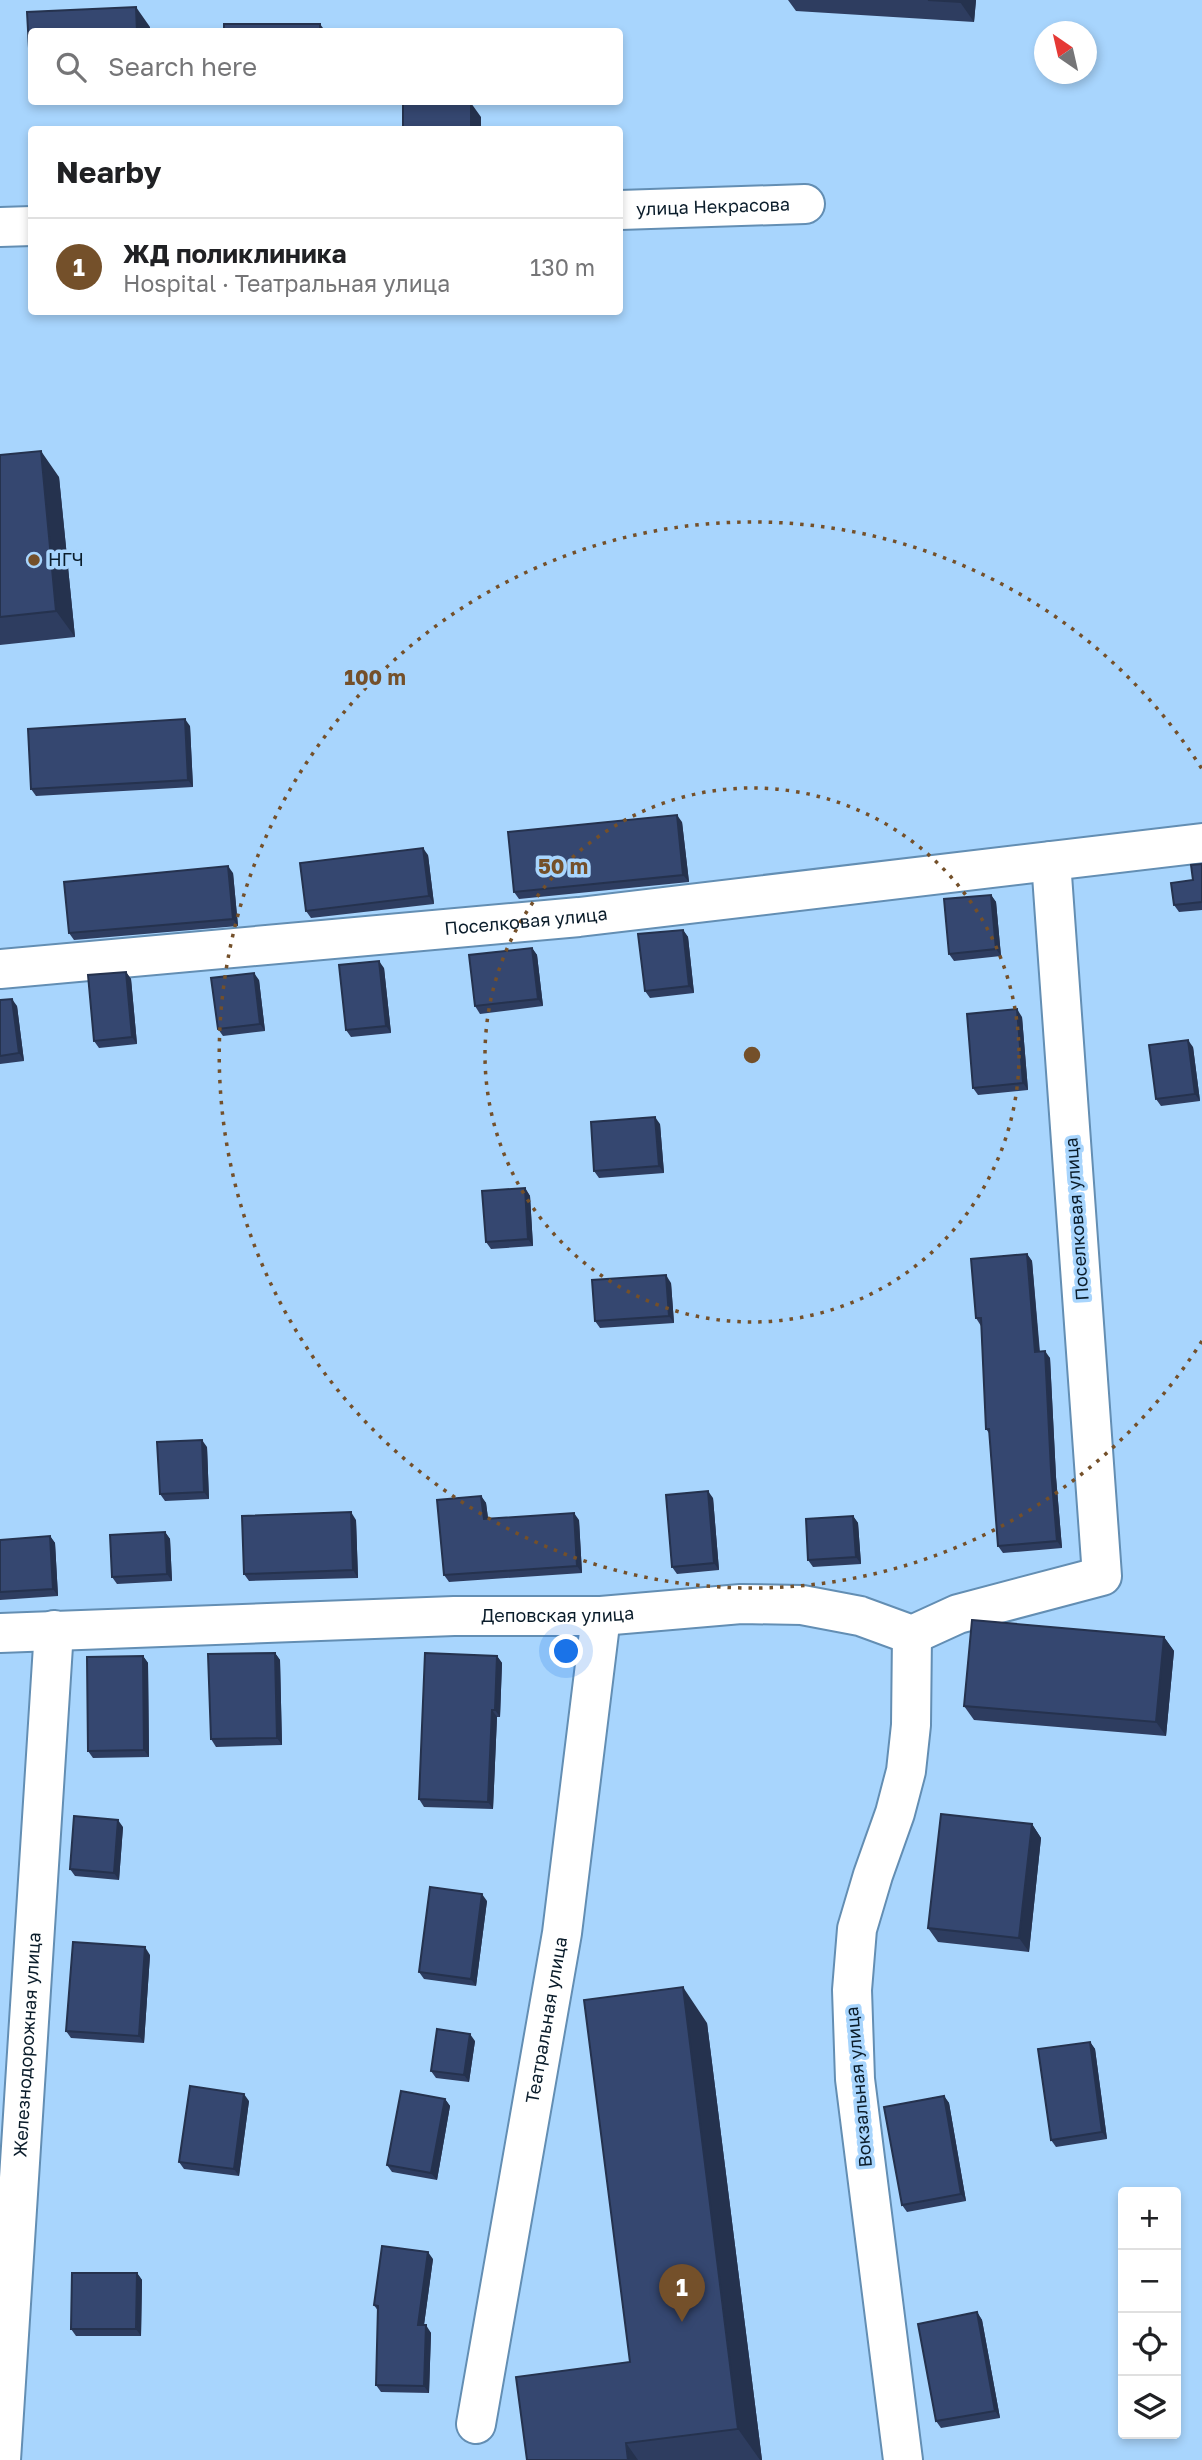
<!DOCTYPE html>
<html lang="en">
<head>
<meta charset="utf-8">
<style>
	:root { --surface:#fff; --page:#f2f2f2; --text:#202124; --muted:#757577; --line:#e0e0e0; --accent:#74502a }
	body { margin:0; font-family:"Golos Text",sans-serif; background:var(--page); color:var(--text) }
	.controls { position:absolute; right:21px; bottom:21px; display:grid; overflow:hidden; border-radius:7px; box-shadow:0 4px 10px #0003 }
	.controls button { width:63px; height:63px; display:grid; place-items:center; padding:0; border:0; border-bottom:2px solid var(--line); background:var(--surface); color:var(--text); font:35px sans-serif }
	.compass { position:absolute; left:1034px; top:21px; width:63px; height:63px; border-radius:50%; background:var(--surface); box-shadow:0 4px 10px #0003; rotate:326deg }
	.you { position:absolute; left:567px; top:1652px; width:24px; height:24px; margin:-18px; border:5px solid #fff; border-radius:50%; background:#1a73e8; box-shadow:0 0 0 10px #1a73e833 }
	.badge { display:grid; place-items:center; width:46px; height:46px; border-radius:50%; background:var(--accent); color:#fff; font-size:23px; font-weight:700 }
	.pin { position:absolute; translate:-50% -58px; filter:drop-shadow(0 2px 4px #0008) }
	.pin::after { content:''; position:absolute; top:37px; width:24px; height:21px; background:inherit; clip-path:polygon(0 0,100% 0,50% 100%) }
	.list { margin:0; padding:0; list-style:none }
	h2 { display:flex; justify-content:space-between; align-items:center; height:91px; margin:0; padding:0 28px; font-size:30px }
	h2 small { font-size:23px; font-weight:400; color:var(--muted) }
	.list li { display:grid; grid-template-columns:46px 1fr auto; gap:21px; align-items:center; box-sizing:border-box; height:98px; padding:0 28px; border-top:2px solid var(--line) }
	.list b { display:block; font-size:26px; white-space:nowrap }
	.list p { margin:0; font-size:23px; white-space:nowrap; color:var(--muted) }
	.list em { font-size:23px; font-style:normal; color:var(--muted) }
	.icon { flex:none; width:38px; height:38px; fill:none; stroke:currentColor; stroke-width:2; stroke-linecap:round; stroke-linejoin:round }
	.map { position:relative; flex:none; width:1202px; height:2460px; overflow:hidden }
	.search { position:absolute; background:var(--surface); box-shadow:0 4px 10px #0003; left:28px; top:28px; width:595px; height:77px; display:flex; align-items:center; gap:18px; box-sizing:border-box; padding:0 24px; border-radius:7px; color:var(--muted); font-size:26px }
	.panel { position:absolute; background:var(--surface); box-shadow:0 4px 10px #0003; left:28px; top:126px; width:595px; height:189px; border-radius:7px }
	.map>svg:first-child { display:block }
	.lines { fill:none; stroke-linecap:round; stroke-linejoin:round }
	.minor-casing { stroke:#638eb3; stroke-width:42 }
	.minor { stroke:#fff; stroke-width:38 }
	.wall { fill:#2e3d60 }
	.shaded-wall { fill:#25324e }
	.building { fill:#354770; stroke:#25324e; stroke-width:2 }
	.ring { fill:none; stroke:#74502a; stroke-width:3.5; stroke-dasharray:3.5 7 }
	.poi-dot { fill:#74502a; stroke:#a8d5fd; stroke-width:2.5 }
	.labels { text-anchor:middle; stroke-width:7; stroke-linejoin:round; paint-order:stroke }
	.street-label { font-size:18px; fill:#0b1d2b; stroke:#a8d5fd }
	.poi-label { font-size:18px; fill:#0b1d2b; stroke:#a8d5fd; text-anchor:start }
	.centre { fill:#74502a; stroke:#a8d5fd; stroke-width:3.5 }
	.ring-label { font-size:21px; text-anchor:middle; font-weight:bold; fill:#74502a; stroke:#a8d5fd; stroke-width:7; stroke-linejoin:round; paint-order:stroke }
</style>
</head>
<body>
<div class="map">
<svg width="1202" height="2460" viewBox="0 0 1202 2460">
	<rect width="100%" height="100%" fill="#a8d5fd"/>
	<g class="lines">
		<defs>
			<g id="minor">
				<path id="s1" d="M620,210L805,204"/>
				<path d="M0,227L32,226"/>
				<path id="s2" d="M0,969L579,917L1202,843"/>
				<path id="s3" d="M0,1633L454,1616H601L741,1604L802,1605L860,1616L912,1635L958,1614L1102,1576L1051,861"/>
				<path id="s4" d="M476,2424L562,1933L601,1616"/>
				<path id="s5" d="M1,2460L54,1630"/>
				<path d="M903,2460L855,2079L852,1990L857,1929L873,1875L895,1813L906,1771L911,1725L912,1635"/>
			</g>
		</defs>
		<use href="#minor" class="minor-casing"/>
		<use href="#minor" class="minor"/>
	</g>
	<path class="wall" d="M788,0H976L974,22L796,11Z
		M0,455L59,477L75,637L0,645Z
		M190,726L193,787L36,796L31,789Z
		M682,822L689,882L519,899L514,892Z
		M428,855L434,904L311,918L306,911Z
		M1202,864V910L1179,912L1174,905L1193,880Z
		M233,873L238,926L74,940L69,933Z
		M991,895L996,902L1001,956L954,961L949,954Z
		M683,930L688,937L694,993L650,998L645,991Z
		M532,948L537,955L543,1006L480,1014L475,1006Z
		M384,968L391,1033L351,1037L346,1030Z
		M126,972L131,979L137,1044L99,1048L94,1041Z
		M259,980L265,1031L223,1036L218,1029Z
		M0,1000L17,1006L24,1061L0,1064Z
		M1022,1017L1028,1090L978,1095L973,1088Z
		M1193,1047L1200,1101L1161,1106L1156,1099Z
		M660,1124L664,1173L599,1178L594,1171Z
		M525,1188L530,1196L533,1246L491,1249L486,1242Z
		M1027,1254L1032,1261L1040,1352L1050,1358L1056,1477L1062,1548L1003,1553L998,1546L989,1433L986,1429L981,1326L976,1318Z
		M671,1283L674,1323L600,1328L595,1321Z
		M207,1447L209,1499L165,1501L160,1494Z
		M481,1496L486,1503L488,1518L579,1520L582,1573L449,1582L444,1575Z
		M713,1498L719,1570L677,1574L672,1567Z
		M853,1516L858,1523L861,1564L813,1567L808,1560Z
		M356,1520L358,1578L249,1581L244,1574Z
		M165,1532L170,1539L172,1581L117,1584L112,1577Z
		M50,1536L55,1543L58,1596L0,1600V1540Z
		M1164,1637L1174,1651L1166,1736L974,1720L964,1706Z
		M275,1653L280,1660L282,1745L216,1747L211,1739Z
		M143,1656L148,1663L149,1757L93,1758L88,1751Z
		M497,1656L502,1663L500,1717H497L493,1809L424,1807L419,1799Z
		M1032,1824L1041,1838L1029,1952L938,1942L928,1928Z
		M123,1827L119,1880L75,1876L70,1869Z
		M487,1901L476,1986L424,1979L419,1972Z
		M150,1955L144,2043L71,2038L66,2031Z
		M707,2023L762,2460H527L630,2362Z
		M475,2041L469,2082L436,2078L431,2071Z
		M1090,2042L1095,2049L1107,2139L1056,2147L1051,2140Z
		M944,2096L949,2103L966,2201L907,2212L902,2205Z
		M445,2099L450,2106L437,2180L392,2172L387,2165Z
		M249,2101L239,2176L184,2169L179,2162Z
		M433,2259L424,2325L431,2333L429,2393L381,2392L376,2385L378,2311L374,2305Z
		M137,2273L142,2280L141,2336H76L71,2329Z
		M977,2312L982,2320L1000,2418L941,2428L936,2421Z"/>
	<path class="shaded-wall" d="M960,0H976L974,22L960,2Z
		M136,7L150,27V32H137Z
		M320,24L326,32H320Z
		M471,103L481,117V130H471Z
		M41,451L59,477L75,637L56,611Z
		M185,719L190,726L193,787L188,780Z
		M677,815L682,822L689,882L683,875Z
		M423,848L428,855L434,904L429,896Z
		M228,866L233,873L238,926L233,919Z
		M991,895L996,902L1001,956L996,949Z
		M683,930L688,937L694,993L689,986Z
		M532,948L537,955L543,1006L538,999Z
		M379,961L384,968L391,1033L386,1026Z
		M126,972L131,979L137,1044L132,1037Z
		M254,973L259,980L265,1031L260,1024Z
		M12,999L17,1006L24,1061L19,1053Z
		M1017,1009L1022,1017L1028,1090L1023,1083Z
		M1188,1040L1193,1047L1200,1101L1195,1094Z
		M655,1117L660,1124L664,1173L659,1166Z
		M525,1188L530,1196L533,1246L528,1239Z
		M1027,1254L1032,1261L1040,1359L1035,1352Z
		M666,1275L671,1283L674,1323L669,1316Z
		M1045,1351L1050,1358L1056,1477L1062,1548L1057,1541L1051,1470Z
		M202,1440L207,1447L209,1499L204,1492Z
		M708,1491L713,1498L719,1570L714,1563Z
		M481,1496L486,1503L489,1526L484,1519Z
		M351,1512L356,1520L358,1578L353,1570Z
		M574,1513L579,1520L582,1573L577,1566Z
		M853,1516L858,1523L861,1564L856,1557Z
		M165,1532L170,1539L172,1581L167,1574Z
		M50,1536L55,1543L58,1596L53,1589Z
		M1164,1637L1174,1651L1166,1736L1156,1722Z
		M275,1653L280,1660L282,1745L277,1738Z
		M143,1656L148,1663L149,1757L144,1750Z
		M497,1656L502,1663L500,1717L495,1710Z
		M492,1710L497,1717L493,1809L488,1802Z
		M118,1820L123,1827L119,1880L114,1873Z
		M1032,1824L1041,1838L1029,1952L1019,1938Z
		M482,1894L487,1901L476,1986L471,1979Z
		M145,1947L150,1955L144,2043L139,2036Z
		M683,1987L707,2023L762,2460H760L738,2429Z
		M470,2034L475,2041L469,2082L464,2075Z
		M1090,2042L1095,2049L1107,2139L1102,2132Z
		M244,2094L249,2101L239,2176L234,2169Z
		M944,2096L949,2103L966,2201L961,2194Z
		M445,2099L450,2106L437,2180L431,2173Z
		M428,2252L433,2259L423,2332L418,2325Z
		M137,2273L142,2280L141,2336L136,2329Z
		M977,2312L982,2320L1000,2418L995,2411Z
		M426,2325L431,2333L429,2393L424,2386Z
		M626,2443L638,2460H628Z"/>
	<path class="building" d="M928,0H960V2Z
		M136,7L137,32H32V66H30L27,12Z
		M224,24H320V32H224Z
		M471,103V130H403V104Z
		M41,451L56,611L0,617V455Z
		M185,719L188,780L31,789L28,729Z
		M677,815L683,875L514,892L508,832Z
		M423,848L429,896L306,911L300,863Z
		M1202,864V902L1174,905L1171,883L1193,880L1191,865Z
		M228,866L233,919L69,933L64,882Z
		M991,895L996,949L949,954L944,899Z
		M683,930L689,986L645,991L638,934Z
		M532,948L538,999L475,1006L469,955Z
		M379,961L386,1026L346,1030L339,965Z
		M126,972L132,1037L94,1041L88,975Z
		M254,973L260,1024L218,1029L211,978Z
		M12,999L19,1053L0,1056V1000Z
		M1017,1009L1023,1083L973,1088L967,1014Z
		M1188,1040L1195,1094L1156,1099L1149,1045Z
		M655,1117L659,1166L594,1171L591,1122Z
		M525,1188L528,1239L486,1242L482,1191Z
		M1027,1254L1035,1352L1045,1351L1051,1470L1057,1541L998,1546L989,1429H986L981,1318H976L971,1259Z
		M666,1275L669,1316L595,1321L592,1280Z
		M202,1440L204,1492L160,1494L157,1442Z
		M708,1491L714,1563L672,1567L666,1495Z
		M481,1496L484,1519L574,1513L577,1566L444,1575L437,1500Z
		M351,1512L353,1570L244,1574L242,1516Z
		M853,1516L856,1557L808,1560L806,1519Z
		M165,1532L167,1574L112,1577L110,1535Z
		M50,1536L53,1589L0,1592V1540Z
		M972,1620L1164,1637L1156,1722L964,1706Z
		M275,1653L277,1738L211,1739L208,1654Z
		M425,1653L497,1656L495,1710H492L488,1802L419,1799Z
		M143,1656L144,1750L88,1751L87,1657Z
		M941,1814L1032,1824L1019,1938L928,1928Z
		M74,1816L118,1820L114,1873L70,1869Z
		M430,1887L482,1894L471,1979L419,1972Z
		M73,1942L145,1947L139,2036L66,2031Z
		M683,1987L738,2429L626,2443L628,2460H527L516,2377L630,2362L584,2000Z
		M437,2029L470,2034L464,2075L431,2071Z
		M1090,2042L1102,2132L1051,2140L1038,2049Z
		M190,2086L244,2094L234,2169L179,2162Z
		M401,2091L445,2099L431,2173L387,2165Z
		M944,2096L961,2194L902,2205L884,2107Z
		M382,2246L428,2252L418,2325H426L424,2386L376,2385L378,2306L374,2305Z
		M72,2273H137L136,2329H71Z
		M977,2312L995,2411L936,2421L918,2324Z"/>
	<g class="ring">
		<circle cx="752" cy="1055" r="267"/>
		<path d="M1202 1341A533 533 0 1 1 1202 769"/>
	</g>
	<circle class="poi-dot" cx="34" cy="560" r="7"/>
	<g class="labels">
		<g class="street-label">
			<text dy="6" stroke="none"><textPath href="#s1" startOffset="93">улица Некрасова</textPath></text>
			<text dy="6" stroke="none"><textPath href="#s2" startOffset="528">Поселковая улица</textPath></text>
			<text transform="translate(1077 1219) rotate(-94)" y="6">Поселковая улица</text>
			<text dy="6" stroke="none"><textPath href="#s3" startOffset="558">Деповская улица</textPath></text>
			<text dy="6" stroke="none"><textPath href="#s4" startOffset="410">Театральная улица</textPath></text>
			<text dy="6" stroke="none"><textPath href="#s5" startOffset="416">Железнодорожная улица</textPath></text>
			<text transform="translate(859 2087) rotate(-95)" y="6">Вокзальная улица</text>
		</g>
		<g class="poi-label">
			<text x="48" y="566">НГЧ</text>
		</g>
	</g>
	<circle cx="752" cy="1055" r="10" class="centre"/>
	<g class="ring-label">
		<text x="375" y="685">100 m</text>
		<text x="563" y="874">50 m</text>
	</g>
</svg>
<div class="controls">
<button>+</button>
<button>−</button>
<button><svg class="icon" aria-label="locate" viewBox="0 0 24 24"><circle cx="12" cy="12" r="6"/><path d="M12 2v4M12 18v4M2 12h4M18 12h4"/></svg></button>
<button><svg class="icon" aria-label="layers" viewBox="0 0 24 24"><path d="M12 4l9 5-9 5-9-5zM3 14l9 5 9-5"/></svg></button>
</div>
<svg class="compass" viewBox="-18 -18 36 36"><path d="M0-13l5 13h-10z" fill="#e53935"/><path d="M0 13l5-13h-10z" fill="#757577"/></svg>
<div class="you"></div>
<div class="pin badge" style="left:682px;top:2322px">1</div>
<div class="search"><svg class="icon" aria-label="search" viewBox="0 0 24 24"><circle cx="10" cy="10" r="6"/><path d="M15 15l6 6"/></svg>Search here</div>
<section class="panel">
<h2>Nearby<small></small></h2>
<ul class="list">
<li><span class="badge">1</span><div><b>ЖД поликлиника</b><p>Hospital · Театральная улица</p></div><em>130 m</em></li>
</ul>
</section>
</div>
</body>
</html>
